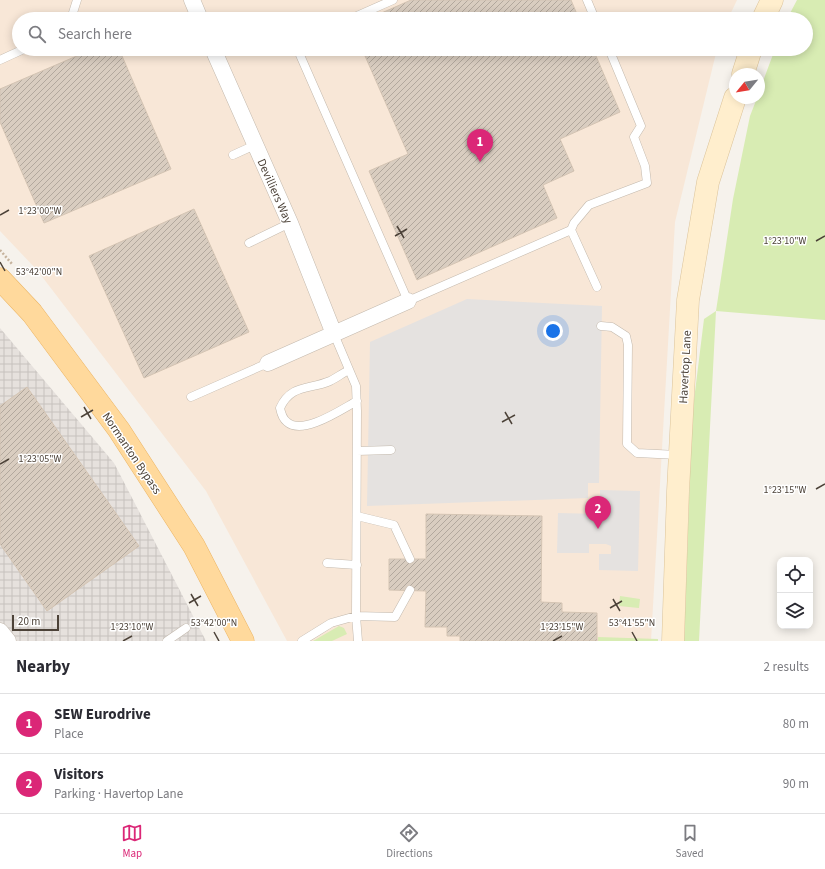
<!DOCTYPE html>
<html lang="en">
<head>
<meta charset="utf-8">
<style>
	:root { --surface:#fff; --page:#f2f2f3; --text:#2b2b33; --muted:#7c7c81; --line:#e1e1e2; --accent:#db2777 }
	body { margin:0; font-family:"Source Sans 3",sans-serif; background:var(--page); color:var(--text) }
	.controls { position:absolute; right:12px; bottom:12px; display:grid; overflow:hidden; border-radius:8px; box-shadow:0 2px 10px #0003 }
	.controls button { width:36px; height:36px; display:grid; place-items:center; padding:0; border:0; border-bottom:1px solid var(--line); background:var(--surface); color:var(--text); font:20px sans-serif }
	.compass { position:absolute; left:729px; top:68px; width:36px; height:36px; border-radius:50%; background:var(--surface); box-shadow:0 2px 10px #0003; rotate:240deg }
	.scale { position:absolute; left:12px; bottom:10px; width:47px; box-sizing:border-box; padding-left:4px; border:2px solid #4c4238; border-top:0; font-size:11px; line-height:14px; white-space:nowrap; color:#4c4238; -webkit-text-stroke:3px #fff; paint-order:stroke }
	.you { position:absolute; left:553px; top:331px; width:14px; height:14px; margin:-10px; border:3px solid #fff; border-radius:50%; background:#1a73e8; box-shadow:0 0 0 6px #1a73e833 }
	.badge { display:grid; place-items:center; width:26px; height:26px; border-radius:50%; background:var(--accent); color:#fff; font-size:13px; font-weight:700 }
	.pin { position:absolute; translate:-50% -33px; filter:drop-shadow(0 1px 2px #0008) }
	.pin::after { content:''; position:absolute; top:21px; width:14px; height:12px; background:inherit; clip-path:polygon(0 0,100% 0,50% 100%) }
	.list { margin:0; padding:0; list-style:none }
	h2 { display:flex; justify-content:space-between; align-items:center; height:52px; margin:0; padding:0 16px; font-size:17px }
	h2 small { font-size:13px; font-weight:400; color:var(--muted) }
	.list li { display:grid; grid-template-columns:26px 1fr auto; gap:12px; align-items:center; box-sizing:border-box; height:60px; padding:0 16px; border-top:1px solid var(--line) }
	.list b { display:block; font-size:15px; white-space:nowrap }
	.list p { margin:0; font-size:13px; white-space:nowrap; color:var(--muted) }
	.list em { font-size:13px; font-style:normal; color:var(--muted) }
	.icon { flex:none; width:22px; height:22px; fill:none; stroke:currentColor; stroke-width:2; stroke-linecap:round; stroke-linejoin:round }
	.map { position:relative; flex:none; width:825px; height:641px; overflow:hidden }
	.search { position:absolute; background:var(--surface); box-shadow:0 2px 10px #0003; left:12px; right:12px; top:12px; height:44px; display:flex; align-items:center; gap:10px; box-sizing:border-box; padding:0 14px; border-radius:22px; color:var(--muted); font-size:15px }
	.sheet { height:172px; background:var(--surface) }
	nav { display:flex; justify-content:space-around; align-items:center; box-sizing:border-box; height:56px; border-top:1px solid var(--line); background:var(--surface); font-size:11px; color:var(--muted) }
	nav a { display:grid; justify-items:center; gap:2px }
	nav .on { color:var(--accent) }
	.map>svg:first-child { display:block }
	.commercial { fill:#f8e7d7 }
	.industrial { fill:url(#industrial-grid) }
	.grass { fill:#d8ecb3 }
	.parking { fill:#e5e2e0 }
	.building { fill:url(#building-hatch); stroke:#d4c4b3 }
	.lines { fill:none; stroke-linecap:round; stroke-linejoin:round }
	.lane-casing { stroke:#c3b9ad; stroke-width:9 }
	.street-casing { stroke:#c3b9ad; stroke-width:17 }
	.secondary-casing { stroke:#dcc49b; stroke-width:23 }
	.primary-casing { stroke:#ecb564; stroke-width:23 }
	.path { stroke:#c6b39d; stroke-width:2.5; stroke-dasharray:2 2; stroke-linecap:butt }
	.lane { stroke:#fff; stroke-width:8 }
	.street { stroke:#fff; stroke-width:16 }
	.secondary { stroke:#ffeecd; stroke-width:22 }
	.primary { stroke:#ffd99c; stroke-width:22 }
	.ticks { fill:none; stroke:#4c4238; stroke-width:1.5 }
	.labels { text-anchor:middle; stroke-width:3; stroke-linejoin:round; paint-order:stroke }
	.street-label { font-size:12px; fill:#4c4238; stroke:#fff }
	.ticks-label { font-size:10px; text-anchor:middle; fill:#4c4238; stroke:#fff; stroke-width:3; stroke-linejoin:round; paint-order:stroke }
</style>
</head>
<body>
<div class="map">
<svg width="825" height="641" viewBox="0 0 825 641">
	<defs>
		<pattern id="industrial-grid" width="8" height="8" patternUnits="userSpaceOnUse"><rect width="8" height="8" fill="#e6e1dd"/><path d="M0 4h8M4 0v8" fill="none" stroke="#c7c2be"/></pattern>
		<pattern id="building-hatch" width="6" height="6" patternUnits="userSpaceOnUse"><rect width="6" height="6" fill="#d9cdc0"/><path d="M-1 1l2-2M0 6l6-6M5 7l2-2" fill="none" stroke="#b2a89d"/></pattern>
	</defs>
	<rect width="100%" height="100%" fill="#f6f2ec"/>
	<path class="commercial" d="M0,0H737L728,19H19V49H717L675,222L651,641H287L206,491L37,270L0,231Z"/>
	<path class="industrial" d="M0,328L114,463L206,641H0Z"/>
	<path class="grass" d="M797,0H825V320L716,311L699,641H684L692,416L704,319L716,311L733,199L750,116L757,98H759V92L775,49H806V19H787Z
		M620,596L640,599L639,608L619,606Z
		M339,626L344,628L347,634L332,641H313Z
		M598,637L658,639V641H598Z"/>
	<path class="parking" d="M467,299L602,306L599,483H588V498L367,506L370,342Z
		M600,490L640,491L638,571L599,570V554H611V546L606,544H589V553H557L558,513L600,514Z"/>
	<path class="building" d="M411,0H571L579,19H368Z
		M93,49H119L171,169L44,223L0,122V89Z
		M362,49H593L620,112L560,139L574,171L543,185L557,218L417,280L369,171L408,154Z
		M194,209L249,332L144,378L89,256Z
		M27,387L139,546L47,611L0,544V406Z
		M426,514L542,516L541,602L562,603V612L597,613V641H460V636H447V627H425L426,591L389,590V559H426Z"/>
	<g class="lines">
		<defs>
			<path id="lane" d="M587,0L595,19
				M71,19L77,0
				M350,19L393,0
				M299,49L300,55L408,301L571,230L597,287
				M0,60L24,49
				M233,155L255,145
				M571,230L574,223L589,205L647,183L645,166L634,137L641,126L609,49
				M249,243L290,223
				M601,326L612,327L626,336L628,345L627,444L637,453L678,455
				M334,334L356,386L357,411L356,616L358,641
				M349,370C343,373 336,378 330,381C309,390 291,384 280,408C281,413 283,419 287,422C303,436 342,409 357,401
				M191,397L268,363
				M357,451L391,450
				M357,516L394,525L410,559
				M327,563L357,565
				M167,641L186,628
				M302,641L331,623L356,616L395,617L410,590"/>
			<path id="street" d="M192,0L200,19
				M213,49L290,223L334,334
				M268,363L408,301
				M0,631L8,641"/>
			<path id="secondary" d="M763,19L772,0
				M743,74L751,49
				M673,641L678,491L688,300L708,182L735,98"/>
			<path id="primary" d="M0,279L32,313L119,430L194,546L243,641"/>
		</defs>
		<use href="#lane" class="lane-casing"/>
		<use href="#street" class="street-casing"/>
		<use href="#secondary" class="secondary-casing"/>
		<use href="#primary" class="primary-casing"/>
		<path class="path" d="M0,250L12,264"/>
		<use href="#lane" class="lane"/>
		<use href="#street" class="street"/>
		<use href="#secondary" class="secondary"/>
		<use href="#primary" class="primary"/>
	</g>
	<path class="ticks" d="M0,215L9,210M397,226L404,238M395,236L407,229M816,241L825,236M0,262L5,271M84,407L91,419M505,412L512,424M81,417L93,410M502,422L515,415M0,464L9,459M816,489L825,484M191,594L198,606M613,599L620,611M189,603L201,596M610,608L622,601M214,632L219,641M632,632L637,641M123,641L132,636M553,641L562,636"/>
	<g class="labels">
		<g class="street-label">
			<text transform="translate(275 191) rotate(66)" y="4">Devilliers Way</text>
			<text transform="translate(685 367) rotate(-87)" y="4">Havertop Lane</text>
			<text transform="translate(132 453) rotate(56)" y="4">Normanton Bypass</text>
		</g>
	</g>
	<g class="ticks-label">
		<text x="40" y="214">1°23'00"W</text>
		<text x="785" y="244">1°23'10"W</text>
		<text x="39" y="275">53°42'00"N</text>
		<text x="40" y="462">1°23'05"W</text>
		<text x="785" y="493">1°23'15"W</text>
		<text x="214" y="626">53°42'00"N</text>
		<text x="632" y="626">53°41'55"N</text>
		<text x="132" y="630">1°23'10"W</text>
		<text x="562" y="630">1°23'15"W</text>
	</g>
</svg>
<div class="controls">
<button><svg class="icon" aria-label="locate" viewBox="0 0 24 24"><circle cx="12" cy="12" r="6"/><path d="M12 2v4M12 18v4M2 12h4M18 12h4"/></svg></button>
<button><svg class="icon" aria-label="layers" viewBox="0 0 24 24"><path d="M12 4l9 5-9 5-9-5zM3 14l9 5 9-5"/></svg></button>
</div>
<svg class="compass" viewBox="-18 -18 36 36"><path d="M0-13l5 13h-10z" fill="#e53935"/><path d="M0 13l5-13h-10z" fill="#7c7c81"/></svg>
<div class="scale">20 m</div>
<div class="you"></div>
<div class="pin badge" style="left:480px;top:162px">1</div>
<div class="pin badge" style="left:598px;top:529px">2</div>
<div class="search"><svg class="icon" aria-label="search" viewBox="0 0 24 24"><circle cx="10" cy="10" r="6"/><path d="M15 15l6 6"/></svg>Search here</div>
</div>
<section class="sheet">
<h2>Nearby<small>2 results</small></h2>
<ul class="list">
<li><span class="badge">1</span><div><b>SEW Eurodrive</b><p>Place</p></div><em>80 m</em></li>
<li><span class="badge">2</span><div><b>Visitors</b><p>Parking · Havertop Lane</p></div><em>90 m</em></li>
</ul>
</section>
<nav>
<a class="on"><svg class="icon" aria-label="map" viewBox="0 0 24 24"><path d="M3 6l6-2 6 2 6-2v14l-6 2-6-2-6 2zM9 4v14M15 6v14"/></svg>Map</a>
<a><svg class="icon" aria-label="directions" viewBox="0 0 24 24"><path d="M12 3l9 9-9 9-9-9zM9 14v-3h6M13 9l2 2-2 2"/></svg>Directions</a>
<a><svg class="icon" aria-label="saved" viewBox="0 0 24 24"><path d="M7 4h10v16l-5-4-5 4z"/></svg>Saved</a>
</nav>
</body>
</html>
